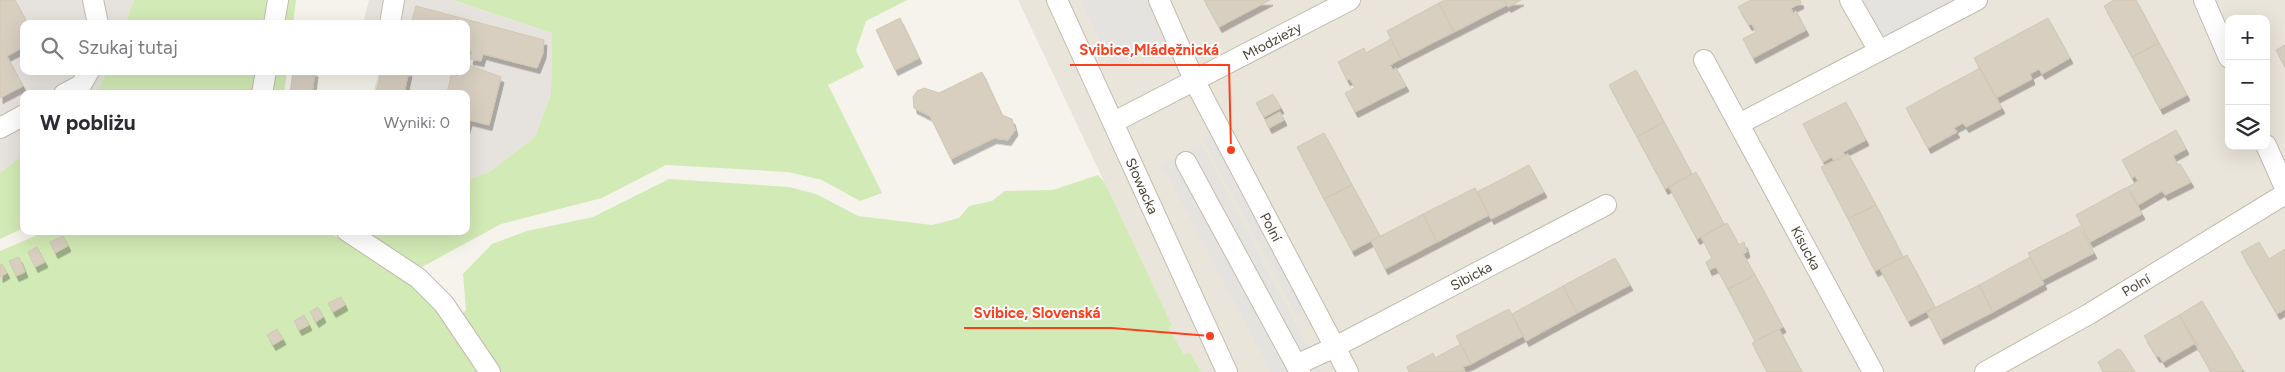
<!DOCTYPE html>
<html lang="pl">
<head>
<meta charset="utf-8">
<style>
	:root { --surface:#fff; --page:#f2f2f3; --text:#2b2b33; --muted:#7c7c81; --line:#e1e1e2 }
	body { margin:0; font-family:Figtree,sans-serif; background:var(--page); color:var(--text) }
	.controls { position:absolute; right:15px; top:15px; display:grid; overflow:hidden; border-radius:10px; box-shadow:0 5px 20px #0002 }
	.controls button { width:45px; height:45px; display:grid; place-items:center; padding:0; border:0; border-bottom:1px solid var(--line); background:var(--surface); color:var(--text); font:25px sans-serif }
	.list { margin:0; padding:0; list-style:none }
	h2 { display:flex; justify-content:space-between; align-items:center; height:65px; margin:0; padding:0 20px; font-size:21px }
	h2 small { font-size:16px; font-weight:400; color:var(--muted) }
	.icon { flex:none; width:28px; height:28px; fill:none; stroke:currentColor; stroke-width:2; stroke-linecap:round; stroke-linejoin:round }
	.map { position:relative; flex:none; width:2285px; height:372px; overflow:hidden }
	.search { position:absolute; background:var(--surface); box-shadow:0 5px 20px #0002; left:20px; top:20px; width:450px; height:55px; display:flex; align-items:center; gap:12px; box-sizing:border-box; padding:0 18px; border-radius:10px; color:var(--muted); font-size:19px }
	.panel { position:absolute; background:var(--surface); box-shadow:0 5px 20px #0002; left:20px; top:90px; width:450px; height:145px; border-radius:10px }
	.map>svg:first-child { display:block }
	.residential { fill:#eae5da; fill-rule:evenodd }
	.industrial { fill:#e6e2dd }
	.green { fill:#d2eab5 }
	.parking { fill:#e5e3e0 }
	.building { fill:#d8cfc1; stroke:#d3c7b4; filter:url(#shadow) }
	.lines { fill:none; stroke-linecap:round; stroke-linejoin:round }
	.minor-casing { stroke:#c2bbae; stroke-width:22 }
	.minor { stroke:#fff; stroke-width:20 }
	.labels { text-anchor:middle; stroke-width:4; stroke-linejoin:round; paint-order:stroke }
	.street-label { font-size:14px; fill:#4b4439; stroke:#fff }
	.leader { fill:none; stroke:#fc3f1d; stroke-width:2 }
	.callout-dot { fill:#fc3f1d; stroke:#fff; stroke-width:2 }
	.callout-label { font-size:15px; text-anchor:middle; font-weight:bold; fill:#fc3f1d; stroke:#fff; stroke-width:4; stroke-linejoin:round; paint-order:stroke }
</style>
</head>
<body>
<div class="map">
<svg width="2285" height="372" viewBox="0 0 2285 372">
	<defs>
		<filter id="shadow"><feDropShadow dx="3" dy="5.5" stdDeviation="0" flood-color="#0004"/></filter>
	</defs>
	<rect width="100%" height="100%" fill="#f6f3ec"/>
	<path class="residential" d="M1018,0H2285V372H1201L1190,352L1184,356L1169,328L1172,325ZM2229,19H2266V146H2229Z"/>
	<path class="industrial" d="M0,0H134L125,24H24V71H107L96,94H24V154L0,173Z
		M369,0H453L552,33L551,94L535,137L491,171L466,181V94H373L379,71H466V24H363Z"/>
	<path class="green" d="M134,0H296L293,24H125Z
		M453,0H907L866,21L856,50L864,67L828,85L882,193L860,201L822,180L788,172L666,165L602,198L501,224L422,267L388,252L359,231H466V181L491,171L535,137L551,94L552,33Z
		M107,71H287L284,94H96Z
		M24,154V228L0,239V173Z
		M1098,175L1105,183L1172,325L1169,328L1184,355L1190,352L1201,372H0V251L47,231H326L410,278L452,325L466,310L463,274L492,244L527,231L593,217L669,179L789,187L816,194L858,216L932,225L959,218L969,206L992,201L1005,191L1053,190Z"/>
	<path class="parking" d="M1080,0H1147L1164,42L1113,69Z
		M1855,0H1970L1881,45Z
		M1215,132L1310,310L1297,317L1203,139Z
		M1201,144L1321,372H1271L1162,165Z"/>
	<path class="building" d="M0,0H15L28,24H24V47L7,56L23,86L0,98Z
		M1204,0H1270L1219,27Z
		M1445,0H1504L1507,5L1454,32L1439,3Z
		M1504,0H1521L1508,7Z
		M1751,0H1800L1801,3L1791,8L1793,13L1796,11L1806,30L1753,58L1743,39L1756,32L1752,24L1749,25L1738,7Z
		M2114,0H2136L2159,43L2132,57L2104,6Z
		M1439,3L1454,32L1401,59L1387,31Z
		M416,6L544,40L543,53L537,68L483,54L481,61L470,59L472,51L466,50V24H411Z
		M900,18L919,58L895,70L876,30Z
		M2048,18L2070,58L2042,74L2039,69L2030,74L2032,79L1996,98L1974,58Z
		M1391,39L1401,59L1390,65L1393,70L1396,68L1406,86L1355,112L1345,93L1355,88L1350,79L1347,80L1338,62L1364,48L1366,53Z
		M2159,43L2187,95L2160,109L2132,57Z
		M2285,45V67L2276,50Z
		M466,64L501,77L489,125L469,120L466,131V94H447L452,71H466Z
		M1980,68L2002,108L1966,127L1963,123L1954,128L1957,132L1928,148L1906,108Z
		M1636,70L1664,122L1637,137L1609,85Z
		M293,71H315L312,94H290Z
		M381,71H409L404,94H376Z
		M982,72L1002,115L1012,119L1015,130L1008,140L994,138L951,159L930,116L914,108L913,97L917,91L924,88L939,93Z
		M1273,94L1281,108L1264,117L1256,103Z
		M1846,102L1866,140L1843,152L1845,155L1834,161L1832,157L1823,162L1803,124Z
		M1280,112L1284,120L1269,128L1265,120Z
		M1664,122L1692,174L1665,189L1637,137Z
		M2176,130L2186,149L2173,156L2178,165L2180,164L2191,182L2165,195L2162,191L2138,205L2128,187L2138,181L2135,176L2132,178L2122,160Z
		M1324,133L1352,185L1324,199L1297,147Z
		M1848,154L1876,205L1848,219L1821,167Z
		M1529,165L1544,192L1491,219L1477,192Z
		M1696,172L1724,224L1697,239L1669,187Z
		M1352,185L1380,236L1352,251L1324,199Z
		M2127,187L2142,214L2090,242L2076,215Z
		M1475,188L1489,215L1437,242L1423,214Z
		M1876,205L1903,257L1875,271L1848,219Z
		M1423,214L1437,242L1385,269L1371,241Z
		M1727,223L1739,245L1744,242L1747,252L1743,254L1755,275L1728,289L1716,267L1709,270L1706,262L1712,258L1701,237Z
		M2080,226L2094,253L2042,280L2028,253Z
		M63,236L68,246L55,253L50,242Z
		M2259,242L2269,259L2285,249V309L2277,314L2241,252Z
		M37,247L45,262L35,267L28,252Z
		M1907,255L1935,307L1908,321L1880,269Z
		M19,257L25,272L16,276L9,261Z
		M2030,257L2044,284L1993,312L1979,285Z
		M1615,258L1630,285L1577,313L1563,286Z
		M2,264L7,273L0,277V265Z
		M1755,275L1783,327L1755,341L1728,289Z
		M1979,285L1993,312L1941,339L1927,312Z
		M1563,286L1577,313L1526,341L1512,314Z
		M341,297L345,305L333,312L328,303Z
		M2202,301L2243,370L2239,372H2211L2179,315Z
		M318,307L323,317L316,322L310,312Z
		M1509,309L1523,336L1471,364L1456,336Z
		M304,315L309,325L299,330L294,321Z
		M2179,315L2199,347L2194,344L2163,362L2159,356L2157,357L2144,336Z
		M277,329L283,339L273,345L267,335Z
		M1779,329L1802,372H1767L1752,343Z
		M1461,344L1471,364L1463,367L1465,372H1409L1407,367L1433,353L1435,358Z
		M2118,349L2121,350L2135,372H2103L2098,362Z"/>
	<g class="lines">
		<defs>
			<path id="minor" d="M93,0L98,24
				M1057,0L1227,372
				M1159,0L1195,82L1348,372
				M1850,0L1879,51
				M2204,0L2229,58
				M274,24L278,0
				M390,24L394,0
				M1704,60L1873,372
				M64,94L81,85L89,71
				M262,94L266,71
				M1114,122L1350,0
				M1739,124L1977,0
				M0,128L24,115
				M2266,145L2285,188
				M1186,162L1300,372
				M347,231L418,278L444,304L490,372
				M1296,365L1335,347L1606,205
				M1985,372L2089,314L2285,194"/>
		</defs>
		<use href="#minor" class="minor-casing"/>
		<use href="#minor" class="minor"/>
	</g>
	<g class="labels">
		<g class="street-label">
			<text transform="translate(1272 41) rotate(-28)" y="5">Młodzieży</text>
			<text transform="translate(1142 186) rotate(66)" y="5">Słowacka</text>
			<text transform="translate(1271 227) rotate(62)" y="5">Polní</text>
			<text transform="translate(1806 248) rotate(62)" y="5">Kisucka</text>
			<text transform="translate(1471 276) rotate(-28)" y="5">Sibicka</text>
			<text transform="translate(2136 285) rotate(-31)" y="5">Polní</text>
		</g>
	</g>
	<path class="leader" d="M1231 150L1229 65H1070M1210 336L1111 328H964"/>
	<g class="callout-dot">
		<circle cx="1231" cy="150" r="5"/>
		<circle cx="1210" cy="336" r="5"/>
	</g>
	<g class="callout-label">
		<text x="1149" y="55">Svibice,Mládežnická</text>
		<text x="1037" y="318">Svibice, Slovenská</text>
	</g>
</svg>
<div class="controls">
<button>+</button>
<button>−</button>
<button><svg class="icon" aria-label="layers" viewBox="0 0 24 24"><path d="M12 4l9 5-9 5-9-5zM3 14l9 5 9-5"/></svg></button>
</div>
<div class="search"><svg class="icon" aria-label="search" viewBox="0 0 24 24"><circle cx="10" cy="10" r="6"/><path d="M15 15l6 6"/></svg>Szukaj tutaj</div>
<section class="panel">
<h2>W pobliżu<small>Wyniki: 0</small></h2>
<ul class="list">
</ul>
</section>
</div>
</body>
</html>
